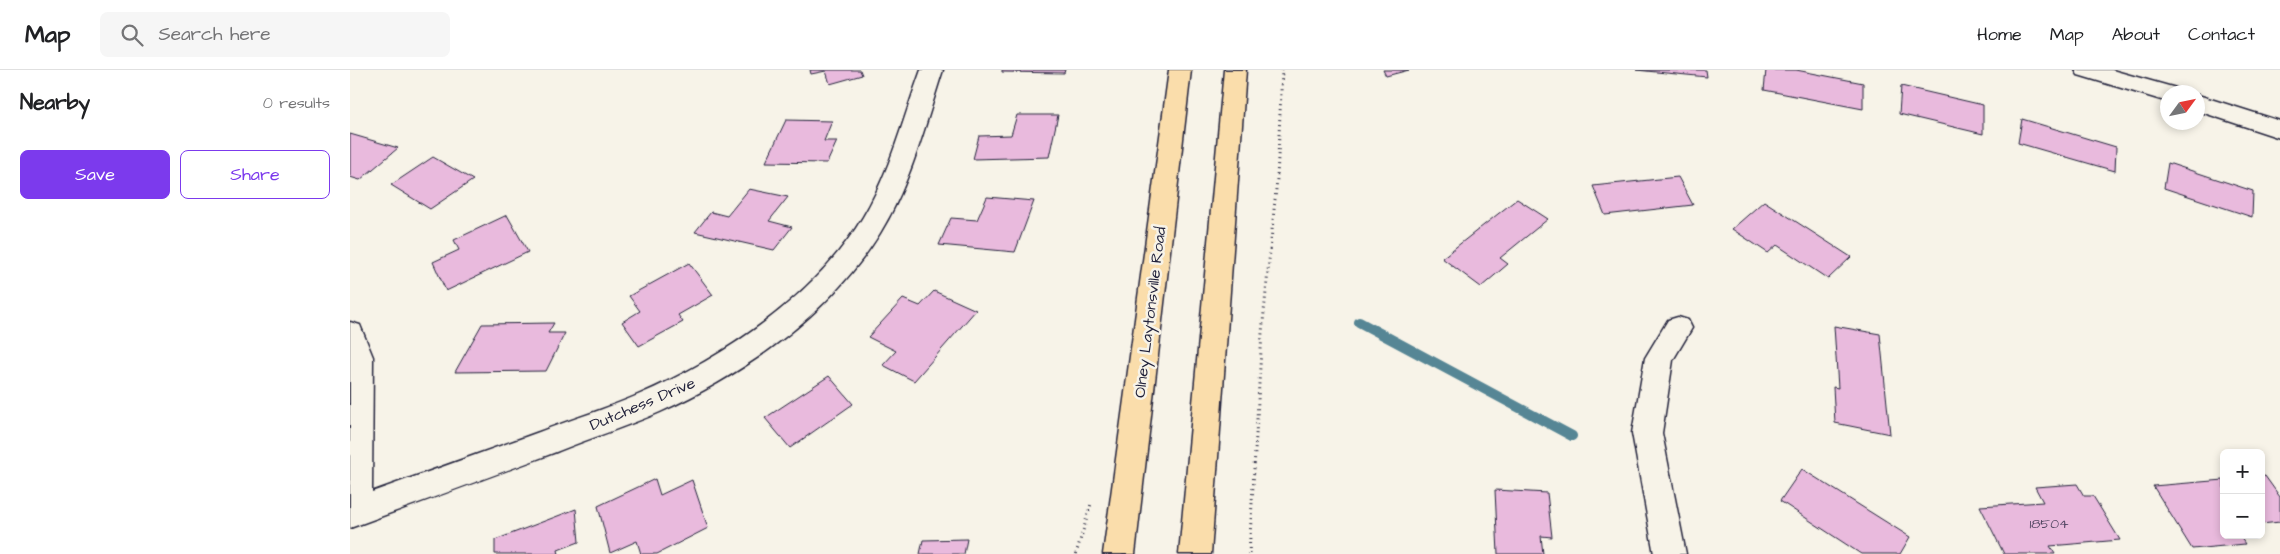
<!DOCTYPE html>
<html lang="en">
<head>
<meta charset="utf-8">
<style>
	:root { --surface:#fff; --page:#f6f6f6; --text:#202124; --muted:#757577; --line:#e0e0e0; --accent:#7c3aed }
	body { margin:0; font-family:"Architects Daughter",sans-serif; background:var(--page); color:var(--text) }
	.controls { position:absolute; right:15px; bottom:15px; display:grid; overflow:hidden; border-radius:8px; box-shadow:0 2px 8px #0003 }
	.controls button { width:45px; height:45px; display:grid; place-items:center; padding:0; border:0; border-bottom:1px solid var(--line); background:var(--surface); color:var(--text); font:25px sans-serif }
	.compass { position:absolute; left:1810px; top:15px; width:45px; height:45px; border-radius:50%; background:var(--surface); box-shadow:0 2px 8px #0003; rotate:57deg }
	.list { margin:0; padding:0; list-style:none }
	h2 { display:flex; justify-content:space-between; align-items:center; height:65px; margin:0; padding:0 20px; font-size:21px }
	h2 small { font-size:16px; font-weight:400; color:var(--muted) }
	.actions { display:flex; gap:10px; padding:15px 20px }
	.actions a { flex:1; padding:11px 0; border:1px solid var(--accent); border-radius:8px; text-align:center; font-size:18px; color:var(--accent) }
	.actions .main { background:var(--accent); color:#fff }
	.icon { flex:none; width:28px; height:28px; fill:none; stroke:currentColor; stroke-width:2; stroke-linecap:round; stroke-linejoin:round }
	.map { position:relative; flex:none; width:1930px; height:484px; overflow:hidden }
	header { display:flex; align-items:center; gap:30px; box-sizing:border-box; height:70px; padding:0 25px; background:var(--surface); border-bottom:1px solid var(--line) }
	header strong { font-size:24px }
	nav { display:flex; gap:28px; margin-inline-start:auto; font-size:18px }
	.search { width:350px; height:45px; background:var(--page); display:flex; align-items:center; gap:12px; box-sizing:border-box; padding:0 18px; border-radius:8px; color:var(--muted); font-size:19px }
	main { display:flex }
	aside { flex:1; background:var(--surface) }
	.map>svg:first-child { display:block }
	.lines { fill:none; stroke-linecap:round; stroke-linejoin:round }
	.stream { stroke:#568695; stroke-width:10 }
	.building { fill:#e9badd; stroke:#22223b }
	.minor-casing { stroke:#22223b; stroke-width:3 }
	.major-casing { stroke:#22223b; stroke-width:3 }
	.path { stroke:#22223b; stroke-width:3; stroke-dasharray:1 4; stroke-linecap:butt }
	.minor { fill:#f7f3e8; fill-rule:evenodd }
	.major { fill:#faddab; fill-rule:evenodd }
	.labels { text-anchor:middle; stroke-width:5; stroke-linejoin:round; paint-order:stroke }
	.number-label { font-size:14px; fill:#544864 }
	.street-label { font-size:16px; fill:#22223b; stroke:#f7f3e8 }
</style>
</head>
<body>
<header>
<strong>Map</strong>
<div class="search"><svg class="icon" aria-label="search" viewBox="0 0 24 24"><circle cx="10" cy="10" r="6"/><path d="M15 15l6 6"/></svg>Search here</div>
<nav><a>Home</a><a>Map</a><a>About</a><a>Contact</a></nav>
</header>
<main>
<aside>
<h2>Nearby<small>0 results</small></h2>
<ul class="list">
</ul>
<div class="actions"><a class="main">Save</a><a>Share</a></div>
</aside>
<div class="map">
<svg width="1930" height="484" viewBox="0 0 1930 484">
	<rect width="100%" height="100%" fill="#f7f3e8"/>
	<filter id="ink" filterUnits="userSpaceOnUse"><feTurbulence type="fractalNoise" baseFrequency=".02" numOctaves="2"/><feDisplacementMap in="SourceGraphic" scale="10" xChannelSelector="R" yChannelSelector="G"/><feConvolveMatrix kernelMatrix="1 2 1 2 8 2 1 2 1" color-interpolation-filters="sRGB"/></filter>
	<g filter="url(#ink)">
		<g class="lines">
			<path class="stream" d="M1009,252L1222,366"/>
		</g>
		<path class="building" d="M460,0H510L512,5L480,14L476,1L461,4Z
			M652,0H715L714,3L652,2Z
			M1033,0H1059L1036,6Z
			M1286,0H1356L1357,7Z
			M1416,0H1446L1513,13V39L1414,20Z
			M1551,16L1633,35V64L1549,44Z
			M667,45H708L699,87L623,89L629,66L661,65Z
			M1672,49L1766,77L1765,101L1668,73Z
			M436,50L482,51L474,71H487L477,93L416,92Z
			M0,64L48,78L10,110L0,107Z
			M83,87L123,110L80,139L41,115Z
			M1818,93L1903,121L1902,147L1814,118Z
			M1328,107L1343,135L1255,145L1243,116Z
			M399,119L438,127L419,151L442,157L424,180L345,162L361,142L377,146Z
			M637,127L684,131L665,182L589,175L601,148L627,150Z
			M1167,129L1198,149L1150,188L1158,194L1131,217L1092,188Z
			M1414,131L1501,187L1478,209L1427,175L1418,183L1382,159Z
			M157,145L178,182L96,221L83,192L109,180L104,170Z
			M339,193L363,225L328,245L333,252L289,276L272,252L290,241L279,226Z
			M584,221L626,240L564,311L533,295L546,281L518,267L553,229L570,236Z
			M204,253L198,263H215L196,301L105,302L132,254Z
			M1484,256L1530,264L1540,364L1485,353L1483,317L1488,318Z
			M479,306L503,334L440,378L415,348Z
			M1452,399L1560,467L1550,484H1511L1430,431Z
			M1915,406L1930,427V452L1911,454V407Z
			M305,409L310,425L342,410L358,458L307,484H291L287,471L260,483L248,436Z
			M1874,410V465H1889L1895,474L1842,479L1803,416Z
			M1727,414L1734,426H1743L1770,470L1700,476L1705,484H1654L1630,436L1693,432L1685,417Z
			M1145,420L1197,423L1202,467L1191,466L1193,484H1148Z
			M226,439L229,472L208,480L209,484H145V470Z
			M617,469L614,484H570L573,470Z"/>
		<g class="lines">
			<defs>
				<path id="minor" d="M571,0H593C575,55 561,113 530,163C479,245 396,303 310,342C276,357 240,368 206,382C137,408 68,433 0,458V252L10,255L23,287L22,422C78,402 133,382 189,362C222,349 256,339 288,325C372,289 465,227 513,147C540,102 553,49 571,0Z
					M1725,0H1762L1826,18L1829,22H1818V32L1728,5Z
					M1848,25L1930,51V68L1848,41Z
					M1328,247L1338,250L1342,258L1323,290L1312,363L1336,484H1304L1282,363L1295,288L1318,250Z"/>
				<path id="major" d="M819,0H841L785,484H753Z
					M874,0H896L861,484H829Z"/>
			</defs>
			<use href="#minor" class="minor-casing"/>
			<use href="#major" class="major-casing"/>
			<path class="path" d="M726,484L741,434
				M899,484L912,263L927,109L932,0"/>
			<use href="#minor" class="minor"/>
			<use href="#major" class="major"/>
		</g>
	</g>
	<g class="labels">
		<g class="number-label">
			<text x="1699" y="458">18504</text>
		</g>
		<g class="street-label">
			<text transform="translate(799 242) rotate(-83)" y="6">Olney Laytonsville Road</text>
			<text transform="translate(292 333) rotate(-23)" y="6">Dutchess Drive</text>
		</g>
	</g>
</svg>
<div class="controls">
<button>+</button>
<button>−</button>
</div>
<svg class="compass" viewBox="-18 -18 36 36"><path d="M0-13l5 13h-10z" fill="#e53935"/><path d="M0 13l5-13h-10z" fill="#757577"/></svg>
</div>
</main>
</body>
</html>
